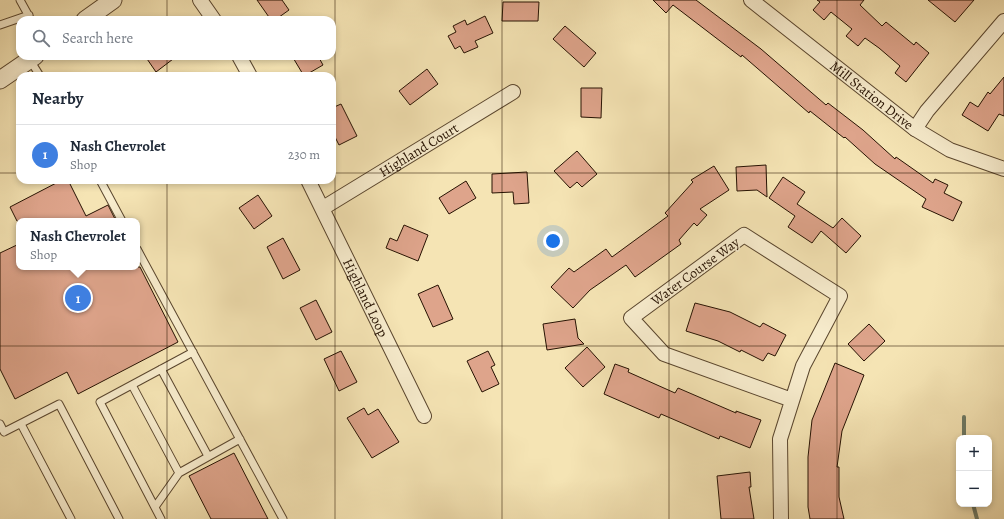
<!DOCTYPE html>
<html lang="en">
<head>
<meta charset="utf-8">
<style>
	:root { --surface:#fff; --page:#f2f2f3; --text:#1f2937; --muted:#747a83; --line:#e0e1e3; --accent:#7c3aed }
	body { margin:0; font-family:Alegreya,serif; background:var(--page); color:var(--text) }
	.controls { position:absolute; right:12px; bottom:12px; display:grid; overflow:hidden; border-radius:8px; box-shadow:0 2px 6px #0003 }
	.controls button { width:36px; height:36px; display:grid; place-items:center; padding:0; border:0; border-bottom:1px solid var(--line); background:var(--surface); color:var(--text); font:20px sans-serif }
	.you { position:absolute; left:553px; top:241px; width:14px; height:14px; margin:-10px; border:3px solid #fff; border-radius:50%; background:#1a73e8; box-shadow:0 0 0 6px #1a73e833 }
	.badge { display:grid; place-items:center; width:26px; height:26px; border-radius:50%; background:var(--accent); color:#fff; font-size:13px; font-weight:700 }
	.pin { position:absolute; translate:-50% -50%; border:2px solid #fff; box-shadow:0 1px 4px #0006 }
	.popup { position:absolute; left:16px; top:218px; width:124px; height:52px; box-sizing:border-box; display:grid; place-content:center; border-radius:8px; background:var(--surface); filter:drop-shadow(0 1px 3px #0005); font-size:13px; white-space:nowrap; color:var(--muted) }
	.popup b { font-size:15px; color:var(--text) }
	.popup::after { content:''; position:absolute; left:50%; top:100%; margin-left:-8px; border:8px solid transparent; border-top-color:var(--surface) }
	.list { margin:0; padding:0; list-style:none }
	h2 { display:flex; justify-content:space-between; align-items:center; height:52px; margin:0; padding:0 16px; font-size:17px }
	h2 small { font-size:13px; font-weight:400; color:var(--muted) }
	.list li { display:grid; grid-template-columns:26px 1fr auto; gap:12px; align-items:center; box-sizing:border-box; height:60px; padding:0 16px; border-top:1px solid var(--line) }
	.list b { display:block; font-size:15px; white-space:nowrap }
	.list p { margin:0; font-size:13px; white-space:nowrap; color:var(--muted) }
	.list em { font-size:13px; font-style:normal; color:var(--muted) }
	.icon { flex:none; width:22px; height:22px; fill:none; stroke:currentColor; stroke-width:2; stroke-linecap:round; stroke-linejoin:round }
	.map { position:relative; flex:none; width:1004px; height:519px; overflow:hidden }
	.search { position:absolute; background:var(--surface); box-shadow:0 2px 6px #0003; left:16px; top:16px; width:320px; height:44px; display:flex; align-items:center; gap:10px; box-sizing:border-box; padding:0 14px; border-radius:12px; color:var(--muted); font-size:15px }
	.panel { position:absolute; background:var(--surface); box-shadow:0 2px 6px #0003; left:16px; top:72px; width:320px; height:112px; border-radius:12px }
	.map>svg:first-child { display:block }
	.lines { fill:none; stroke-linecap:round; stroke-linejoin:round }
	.stream { stroke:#6d7a65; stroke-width:4 }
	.building { fill:#dea48b; stroke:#261202 }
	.service-casing { stroke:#5a462e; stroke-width:9 }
	.minor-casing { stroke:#5a462e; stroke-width:16 }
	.tertiary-casing { stroke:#5a462e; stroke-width:19 }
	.service { stroke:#f8edce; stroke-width:7 }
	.minor { stroke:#f8edce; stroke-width:14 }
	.tertiary { stroke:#f8edce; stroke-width:17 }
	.grid { fill:none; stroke:#261202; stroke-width:1; stroke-opacity:0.55 }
	.labels { text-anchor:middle; stroke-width:3; stroke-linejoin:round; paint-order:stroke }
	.street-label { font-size:14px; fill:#261202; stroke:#f8edce }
</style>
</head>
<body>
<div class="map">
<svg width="1004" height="519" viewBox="0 0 1004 519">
	<rect width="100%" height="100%" fill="#f5e4b4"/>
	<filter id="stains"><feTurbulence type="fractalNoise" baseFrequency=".005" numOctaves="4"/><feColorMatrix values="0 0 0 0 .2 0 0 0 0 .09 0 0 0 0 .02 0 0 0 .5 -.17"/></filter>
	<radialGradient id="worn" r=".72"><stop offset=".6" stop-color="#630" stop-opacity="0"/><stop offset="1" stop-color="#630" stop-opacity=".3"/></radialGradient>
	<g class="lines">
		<path class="stream" d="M964,417V438
			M973,504L977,519"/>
	</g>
	<path class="building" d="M257,0H282L289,10L275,20H271Z
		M653,0H696L761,49L826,105L828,103L863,130L895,159L896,157L933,183L935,179L948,185L944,193L962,202L953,221L922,207L926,199L875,164L845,137L844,138L810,111L809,113L742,55L741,57L673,5L666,13Z
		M817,0H864L860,5L882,26L886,22L914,45L916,42L929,53L906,82L895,73L900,66L879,48L865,38L858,46L846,36L852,29L831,12L824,20L813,10L820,2Z
		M928,0H974L955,22Z
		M503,2H539L538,21H502Z
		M485,16L493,33L475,41L478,47L464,53L460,46L455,49L448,36L456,32L453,26L465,20L467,25Z
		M565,26L596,53L584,67L553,39Z
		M145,56H177L156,72Z
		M292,56H318L323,65L304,76Z
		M427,69L438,84L410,105L399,91Z
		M1004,77V116L999,114L988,131L962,115L970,102L978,107L988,92L990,94Z
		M581,88H602L601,118L581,117Z
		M341,104L357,136L339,145L332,131V108Z
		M577,151L597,174L582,187L577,182L570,188L554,171Z
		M766,165L767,197L757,190L737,191L736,167Z
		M714,166L729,190L700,209L707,215L697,226L694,223L679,240L681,244L635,277L626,265L590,290L573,308L551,287L569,268L574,272L606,249L612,257L668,216L665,213L693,182L691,180Z
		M527,172L529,203L514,204L513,192L492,193V174Z
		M783,177L805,192L797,204L833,228L842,218L861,236L846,253L821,231L812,243L788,227L795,216L769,198Z
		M62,180H68L86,216L108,205L116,221H17L10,207Z
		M466,181L476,198L449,214L439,198Z
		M258,195L272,216L254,229L239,208Z
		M404,225L428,235L418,261L386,248L390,238L397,241Z
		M283,238L300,270L283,279L267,247Z
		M19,244V267H140L178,342L78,394L67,372L15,399L0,369V253Z
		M438,285L453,319L433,327L418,294Z
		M316,300L332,332L316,340L300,308Z
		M695,303L730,312L760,327L763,323L786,335L775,356L768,353L763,361L741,350L740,352L718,341L686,331Z
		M575,319L578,338L584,344L547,350L543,324Z
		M869,324L885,341L864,361L848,344Z
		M587,347L605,367L583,387L565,368Z
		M341,351L357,382L339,391L324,359Z
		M488,351L495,365L491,367L499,384L482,392L467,361Z
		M835,363L864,375L842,431L837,467H839V497L844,519H810L808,507V457L812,420Z
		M615,364L629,369L628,372L675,393L678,388L736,413V411L761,420L750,448L720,436L719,439L661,414L659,418L604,394Z
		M364,408L368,415L378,409L399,442L372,458L347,418Z
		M234,453L268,519H211L189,476Z
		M750,472L751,487H749L754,519H721L717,476Z"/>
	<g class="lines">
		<defs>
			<path id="service" d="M20,0L31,20
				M0,25L29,15
				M30,60L40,76
				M100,180L122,221
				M137,249L283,519
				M161,369L208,456
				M132,385L179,473
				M0,424L4,432L59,404L119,519
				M21,424L71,519
				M155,507L179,473L240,439
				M161,519L100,402L193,352"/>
			<g id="minor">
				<path d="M200,0L214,20"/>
				<path id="s1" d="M751,0L915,129L950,150L1004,169"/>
				<path d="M239,56L250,76"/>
				<path d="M915,129L927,111L1004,21"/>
				<path id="s2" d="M308,180L424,416"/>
				<path id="s3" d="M323,208L513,92"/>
				<path d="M781,519L780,439L803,366L840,296L744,235L631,318L664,354L792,400"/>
			</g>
			<path id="tertiary" d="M85,20L113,0
				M0,80L35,56"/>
		</defs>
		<use href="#service" class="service-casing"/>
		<use href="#minor" class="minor-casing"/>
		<use href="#tertiary" class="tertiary-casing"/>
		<use href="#service" class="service"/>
		<use href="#minor" class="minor"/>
		<use href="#tertiary" class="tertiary"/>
	</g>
	<path class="grid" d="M167,0V20M335,0V519M502,0V519M669,0V519M837,0V519M167,56V76M0,173H20M332,173H1004M167,180V519M0,346H1004"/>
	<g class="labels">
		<g class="street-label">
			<text dy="5" stroke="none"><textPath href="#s1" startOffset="154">Mill Station Drive</textPath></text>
			<text dy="5" stroke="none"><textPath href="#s3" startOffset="112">Highland Court</textPath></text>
			<text transform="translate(695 271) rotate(-36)" y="5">Water Course Way</text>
			<text dy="5" stroke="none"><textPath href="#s2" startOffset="131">Highland Loop</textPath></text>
		</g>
	</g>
	<rect width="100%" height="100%" filter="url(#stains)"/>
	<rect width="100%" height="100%" fill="url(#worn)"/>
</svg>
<div class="controls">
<button>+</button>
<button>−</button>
</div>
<div class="you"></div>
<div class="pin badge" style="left:78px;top:298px;background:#3f7fe0">1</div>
<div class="popup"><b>Nash Chevrolet</b>Shop</div>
<div class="search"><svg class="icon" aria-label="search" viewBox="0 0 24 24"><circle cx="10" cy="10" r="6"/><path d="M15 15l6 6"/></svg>Search here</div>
<section class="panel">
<h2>Nearby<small></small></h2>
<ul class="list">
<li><span class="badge" style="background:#3f7fe0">1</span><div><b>Nash Chevrolet</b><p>Shop</p></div><em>230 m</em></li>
</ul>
</section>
</div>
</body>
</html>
